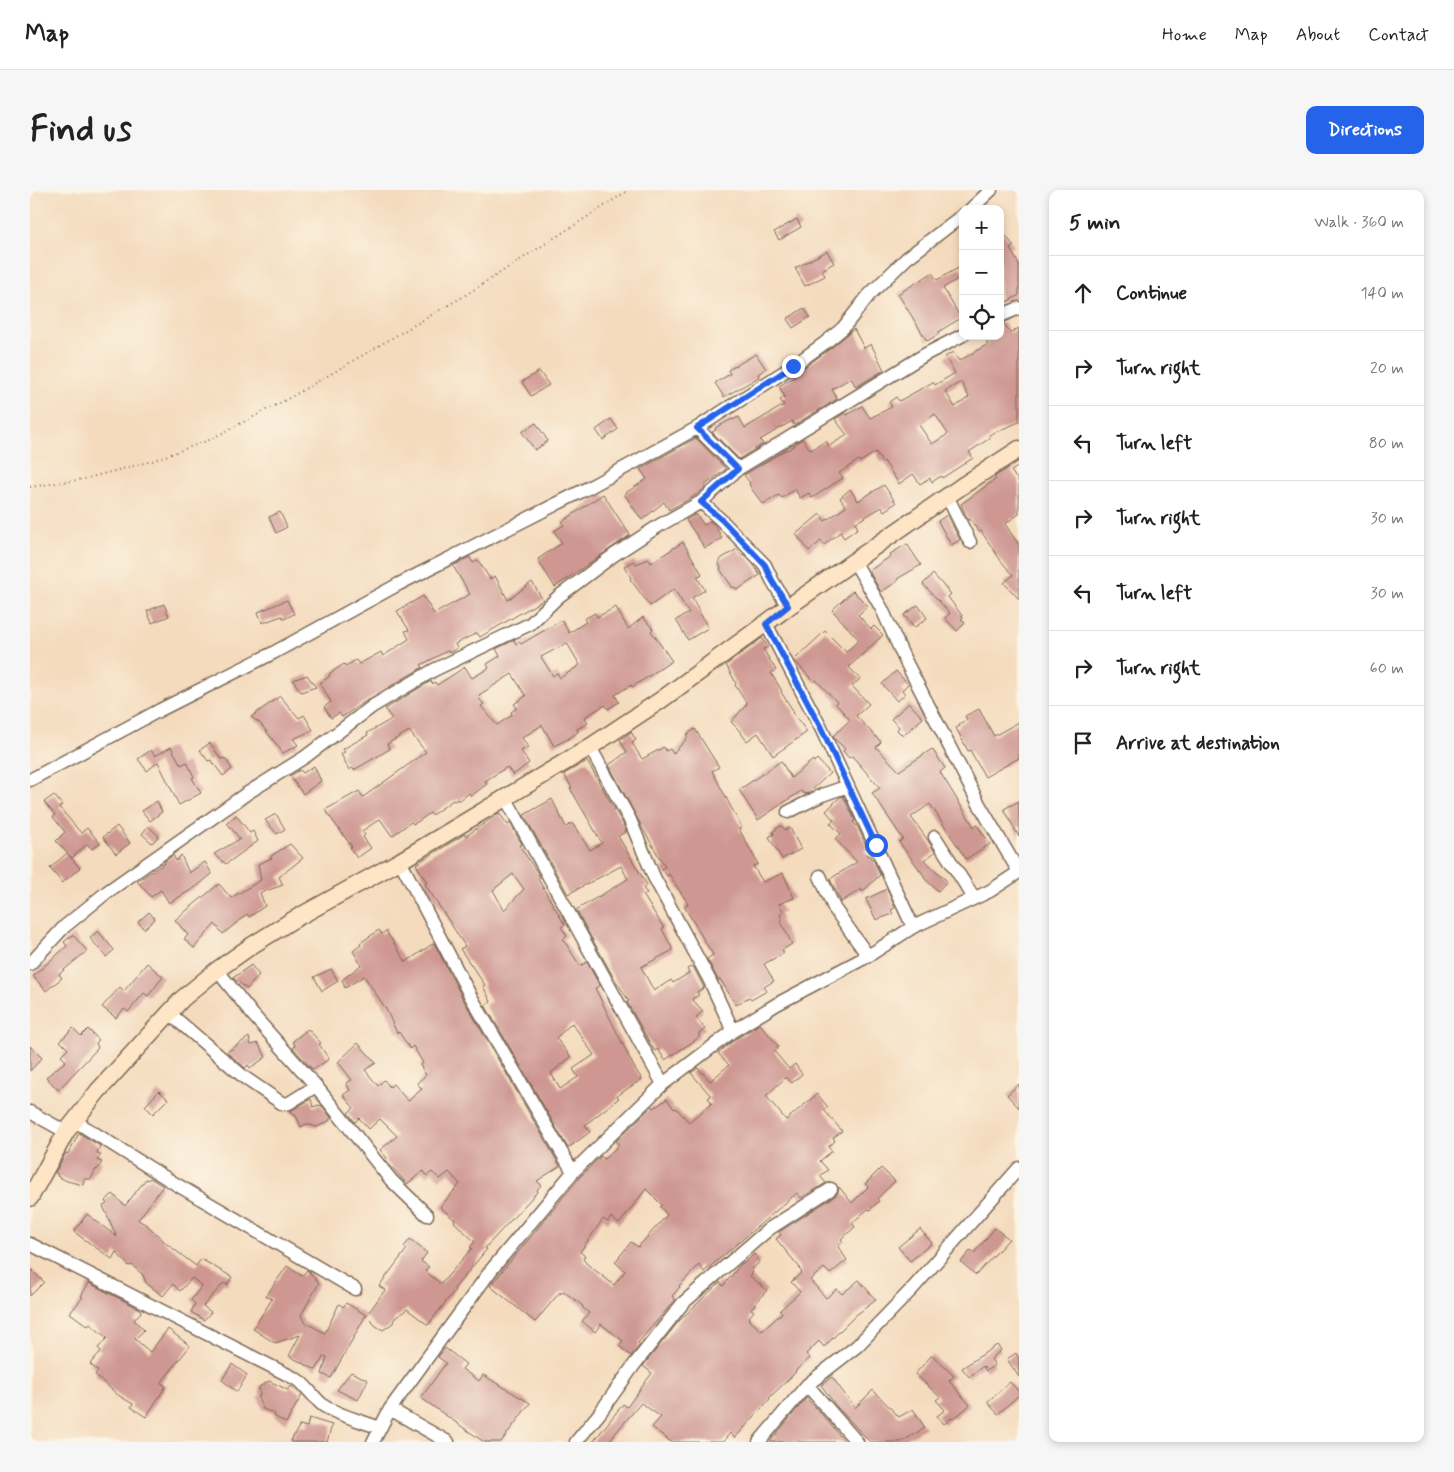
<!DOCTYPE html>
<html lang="en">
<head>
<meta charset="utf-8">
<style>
	:root { --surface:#fff; --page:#f6f6f6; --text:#222; --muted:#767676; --line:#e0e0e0; --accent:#2563eb }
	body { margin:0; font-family:Mynerve,sans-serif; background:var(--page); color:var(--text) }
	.controls { position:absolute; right:15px; top:15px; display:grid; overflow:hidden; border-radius:10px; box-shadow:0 2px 8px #0003 }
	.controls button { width:45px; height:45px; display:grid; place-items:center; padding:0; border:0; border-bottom:1px solid var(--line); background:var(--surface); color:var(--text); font:25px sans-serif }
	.stop { position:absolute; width:15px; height:15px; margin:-11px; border:4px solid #2563eb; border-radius:50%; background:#fff }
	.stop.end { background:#2563eb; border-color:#fff; box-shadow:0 1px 5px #0008 }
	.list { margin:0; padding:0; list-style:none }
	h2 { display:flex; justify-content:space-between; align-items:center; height:65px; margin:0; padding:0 20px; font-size:21px }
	h2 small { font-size:16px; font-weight:400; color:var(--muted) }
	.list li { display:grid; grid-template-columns:32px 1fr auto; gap:15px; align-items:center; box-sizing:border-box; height:75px; padding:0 20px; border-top:1px solid var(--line) }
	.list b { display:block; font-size:19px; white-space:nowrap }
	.list em { font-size:16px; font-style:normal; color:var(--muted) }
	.icon { flex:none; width:28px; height:28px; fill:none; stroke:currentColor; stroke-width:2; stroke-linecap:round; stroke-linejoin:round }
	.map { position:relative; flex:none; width:989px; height:1252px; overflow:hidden; border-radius:10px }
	header { display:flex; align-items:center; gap:30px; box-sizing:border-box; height:70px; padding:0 25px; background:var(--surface); border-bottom:1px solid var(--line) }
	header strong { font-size:24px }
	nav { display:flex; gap:28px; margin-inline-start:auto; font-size:18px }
	.intro { display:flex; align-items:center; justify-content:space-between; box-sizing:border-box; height:120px; padding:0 30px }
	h1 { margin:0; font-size:35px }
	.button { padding:12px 22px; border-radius:10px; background:var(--accent); color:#fff; font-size:18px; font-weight:700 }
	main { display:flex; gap:30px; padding:0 30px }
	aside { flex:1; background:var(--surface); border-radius:10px; box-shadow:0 2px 8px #0003 }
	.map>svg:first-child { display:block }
	.building { fill:#ce9792; fill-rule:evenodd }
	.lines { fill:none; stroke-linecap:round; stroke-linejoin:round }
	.street-casing { stroke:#7c6856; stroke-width:15 }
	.secondary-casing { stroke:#7c6856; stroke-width:19 }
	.path { stroke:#7c6856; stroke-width:2; stroke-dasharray:1 4; stroke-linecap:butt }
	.street { stroke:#fff; stroke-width:12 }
	.secondary { stroke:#fde5c5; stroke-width:16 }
	.route { stroke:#2563eb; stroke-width:6 }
</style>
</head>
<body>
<header>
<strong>Map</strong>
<nav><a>Home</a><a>Map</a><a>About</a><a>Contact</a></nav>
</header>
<div class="intro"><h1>Find us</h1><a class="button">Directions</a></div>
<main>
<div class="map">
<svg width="989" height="1252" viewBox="0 0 989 1252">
	<rect width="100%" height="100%" fill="#fcf5e5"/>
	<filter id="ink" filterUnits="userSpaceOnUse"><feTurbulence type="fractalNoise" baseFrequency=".02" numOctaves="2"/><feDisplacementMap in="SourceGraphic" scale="10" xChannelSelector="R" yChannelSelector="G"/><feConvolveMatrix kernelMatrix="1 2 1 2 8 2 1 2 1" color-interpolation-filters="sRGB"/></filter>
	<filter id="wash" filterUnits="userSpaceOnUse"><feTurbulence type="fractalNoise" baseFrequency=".0096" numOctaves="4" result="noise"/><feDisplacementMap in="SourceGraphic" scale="20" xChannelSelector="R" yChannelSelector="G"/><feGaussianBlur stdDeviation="1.12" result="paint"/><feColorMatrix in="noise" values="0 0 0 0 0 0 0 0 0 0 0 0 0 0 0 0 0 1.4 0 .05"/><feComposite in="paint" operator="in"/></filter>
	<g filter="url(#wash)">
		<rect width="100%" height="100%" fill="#f4dbbe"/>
		<g id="blocks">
			<path class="building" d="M767,29L771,37L749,50L744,42Z
				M970,39L984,56L980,59L989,74V105L977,112L975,109L970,112Z
				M797,61L804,73L792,80L795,86L775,96L765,78Z
				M930,77L933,82V86L913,98L931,128L908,142L909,144L897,151L868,104L902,83L907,90Z
				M774,118L780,127L763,138L757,129Z
				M974,133L980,143L989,138V232L959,245L960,248L939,262L943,268L912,288L911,286L902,292L900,288L890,294L883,284L869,294L854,271L852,273L846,262L830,272L829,270L809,283L813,288L782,308L779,303L770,308L765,299L752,308L749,305L733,314L723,301L719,294L720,293L714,285L757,259L758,260L772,249L781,260L796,251L799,256L817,245L805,229L815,223L817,225L832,216L840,228L862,217L859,212L866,207L869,211L903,192L905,195L925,183L915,167L923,162L929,171L958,154L955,149L960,146H970V134ZM931,192L939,207L925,217L915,201ZM905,224L918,244L902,254L889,235Z
				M824,139L834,158L841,154L854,180L826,197L821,188L802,199L807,209L764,235L762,231L730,250L733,254L709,269L682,242L686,240L685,238L702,229V230L709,227L715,238L754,215L750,210L755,207L749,196L766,186L765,184L801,158Z
				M726,164L736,179L728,184L729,187L694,207L685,193L700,184L698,180Z
				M509,181L519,195L501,206L492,192Z
				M581,229L588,239L573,250L566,240Z
				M506,233L518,251L505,260L492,242Z
				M666,248L696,279L674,296L675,298L666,305L639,320L634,312L612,330L594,304L617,289L610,279Z
				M989,271V276L981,281L989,292V324L975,334L989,355V409L974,393L983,385L971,371L951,341L949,342L940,329L938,330L931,314L966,289L964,287Z
				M854,295L866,313L854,321L852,317L825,333L828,338L814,348L810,342L794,355L791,351L779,361L766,344L790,324L795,331L816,317L810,308L820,299L828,311Z
				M573,304L600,345L525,397L509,372H510L508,369L532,353L524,341L534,335L532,332Z
				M250,322L257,337L246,343L239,327Z
				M666,324L674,335L680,331L684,334L692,348L675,358L656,330Z
				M917,325L930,350L921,355L908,331Z
				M653,352L672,384L667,387L675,400L662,408L678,438L658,450L646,430L659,423L644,399L620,416L600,389L601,388L594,376L604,371L606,374L619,369L621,373Z
				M877,354L891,375L867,389L868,391L851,402L839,381L861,366L860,364Z
				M707,359L711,365L713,364L723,374L730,385L707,400L705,397L703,398L690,379L691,378L689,374V370Z
				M439,367L443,373L448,370L460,389L465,386L478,410L502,392L513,410L450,447L447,443L425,454L427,458L421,462L417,461L391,475L393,477L339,509L312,527L309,523L301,528L294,517L301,512L290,493L300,486L299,484L314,474L316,476L326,470L329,474L351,462L353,466L379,449L375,441L379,440L367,421L393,406L404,424L440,404L423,376Z
				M903,384L921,404L918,407L933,427L931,429L935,433L927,441L915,428L920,423L893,394Z
				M823,401L838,416L828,425L841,439L844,436L853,445L819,477L830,489L822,496L839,514L826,526L851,552L846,557L869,581L902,559L915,578L910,582L944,637L947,635L960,654L936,669L900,614L881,627L897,649L905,662L894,670L917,691L908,701L894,688L895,687L869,652L873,649L842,603L850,598L822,566L819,568L813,561L815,559L804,548L803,546L820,530L805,513L807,512L786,490L784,492L764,470L795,441L816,462L829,450L802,420Z
				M257,410L264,424L254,429L252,426L232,433L228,422Z
				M134,414L139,426L122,433L117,421Z
				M888,415L897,428L884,438L874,425Z
				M586,417L598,439L613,427L623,439L621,441L642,471L602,497L601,495L585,505L589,512L578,519L575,515L555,527L558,533L547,539L548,542L538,549L524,556L512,535L492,548L498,557L491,561L499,573L483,585L477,577L455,591L457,594L441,606L439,603L429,611L428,609L424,611L423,610L402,625L400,623L389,631L383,634L381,632L362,646L350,629L332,641L335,645L333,647L341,658L327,668L320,658L322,657L295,620L329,601L333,607L396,562L379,541L357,554L360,559L324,580L322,578L319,580L311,564L315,562L313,559L338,545L337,543L362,529L355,519L401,491L402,494L405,492L407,495L435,477L442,488L459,478L457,474L470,466L466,459L484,450L486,454L489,452L491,454L532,430L539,443L556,432L554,429L565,423L567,427ZM537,453L550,475L530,488L527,483L523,486L511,467ZM482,484L496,506L484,514L487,518L481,522L482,525L467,535L451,516L454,514L448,508L450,506L449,505Z
				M732,448L738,457L733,459L746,480L741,483L752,501L751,502L764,522L763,523L777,542L743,566L728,543L717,551L708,539L701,532L717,514L705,495L706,493L696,475Z
				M866,481L878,494L872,500L875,504L867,511L852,494Z
				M277,485L286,497L271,502L263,490Z
				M250,506L269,528L274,525L283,540L263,549L268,555L253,563L230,533L221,527Z
				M879,513L893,528L873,546L867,540L869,537L861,529Z
				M949,519L964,546L989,532V568L955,587L940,560L938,561L926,538L930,536L929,534L937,530L935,526Z
				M665,539L689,577L682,581L712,638L709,639L728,674L723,676L733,692L753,683L764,708L749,714L754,722L750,724L752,730H750L762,754L752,760L754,763L734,774L744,791L734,797L737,801L721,810L719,807L706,815L690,789L688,790L677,769L683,765L654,716L658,714L639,684L637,686L632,679L635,677L613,639L579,575L597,562L590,550L601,542L606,550L602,553L612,569L634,557L636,561L640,559L643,564L658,547L656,545Z
				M180,553L191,569L195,568L202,579L193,586L181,570L178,571L170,560Z
				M141,557L151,575L157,572L164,587L162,588L171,603L149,615L128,572L117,581L108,569L121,560L125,566Z
				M787,569L800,583L779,603L775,604L771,601L728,630L709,600L751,571L761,588L783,570L784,572Z
				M557,571L593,634L596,642L588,646L617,695L613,698L617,703L613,705L634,738L632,739L643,760L611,777L624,801L641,790L643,793L659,783L657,779L663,776L674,798L667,802L669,805L662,809L673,821L666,827L675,839L668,844L670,846L664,851L635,870L628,859L625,861L621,855L597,812L599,811L584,788L546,720L598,689L591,676L538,704L494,625L522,609L536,637L542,633L560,660L572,653L540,598H542L534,584Z
				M284,576L291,591L273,604L260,586L270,580L273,583Z
				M24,605L32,615L29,617L51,643L57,638L70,653L62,659L57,654L42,668L26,651L35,642L23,627L25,625L14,612Z
				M813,606L825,630L823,632L828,637L837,658L834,661L844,671L850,685L832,702L831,699L811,712L800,689L827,672L805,649L811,644L800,633L804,630L796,621L810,607Z
				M127,611L132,622L120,631L112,621Z
				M989,611V647L974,619Z
				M469,623L478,635L480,633L492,654L489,655L507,682L510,688L508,689L535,735L531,737L537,746L533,749L550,776L557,772L570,796L565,798L604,877L612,889L587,906L589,908L555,935L560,942L538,958L455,815L461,812L453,796L455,795L430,759L435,756L395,694L397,693L386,674L435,644L436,646ZM483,684L494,699L474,720L463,700ZM542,833L564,865L543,879L548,887L530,899L521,883L541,867L526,848Z
				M246,624L255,639L247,644L235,630Z
				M206,625L220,643L223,641L228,651L196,674L184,664L210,649L197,633Z
				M87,636L100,653L86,664L73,647Z
				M118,636L129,646L122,653L112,644Z
				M751,636L756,640L760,638L771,659L752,669L739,647L744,644L743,641Z
				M260,654L273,668L249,687L253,695L230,703L235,716L219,727L217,724L193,744L185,734L164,758L154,749L158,745L145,730L189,694L201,708L231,690L228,674L242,668L241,666Z
				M37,663L50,678L32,693L20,678Z
				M143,665L146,671L151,665L159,683L175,672L182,684L166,697L139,713L131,700L121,707L107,691L135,673L134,672Z
				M857,699L865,718L861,720L863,724L846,730L836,709Z
				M119,722L125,729L114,739L108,732Z
				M349,740L352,744L356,741L376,772L404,753L433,809L530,976L507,991L511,995L507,1000L508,1001L455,1058L457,1059L424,1099L425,1100L398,1135L377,1119L364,1129L363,1133L353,1140L346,1136L336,1126L355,1100L349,1096L377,1059L374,1057L380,1049L397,1063L391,1071L399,1077L395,1081L411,1094L442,1058L440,1057L445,1052L424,1032L425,1030L410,1017L430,994L419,982L410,989L402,982L397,986L393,981L377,994L355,970L357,968L350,960L367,946L350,929L339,939L329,928L325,932L318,923L324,918L313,905L320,900L316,893L322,890L308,872L328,853L346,873L335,880L348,896L354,890L360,897L363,894L378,911L392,899L387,893L396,885L390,875L393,873L383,856L380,859L369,842L367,843L356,819L334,786L315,798L312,790L331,775L323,761L331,755L330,753Z
				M68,741L84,760L76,767L60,748Z
				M43,745L57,761L29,784L32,788L16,801L3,786L37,756L34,752Z
				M117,773L133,787L118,806L114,803L98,822L94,819L86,828L72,817L90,797L94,801Z
				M221,775L229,785L217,799L203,788Z
				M301,779L308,791L292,801L284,787Z
				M730,834L749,857L744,861L759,879L765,874L772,884L762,893L756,887L736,906L756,930L787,904L798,917L794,920L812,941L803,948L805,951L798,957L802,961L790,971L798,980L790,986L796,993L771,1008L767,1003L674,1082L669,1075L649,1096L650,1097L642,1106L645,1110L608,1153L610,1155L601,1166L589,1156L593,1151L571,1134L565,1142L552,1131L559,1123L552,1117L553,1116L533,1101L531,1104L530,1102L505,1132L460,1096L549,988L571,966L574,969L589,955L586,951L622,916L624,918L637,909L644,919L646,918L659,932L682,913L678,908L681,906L661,883L668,878L680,891L699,875L688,863L707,848ZM616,999L632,1015L630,1017L637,1025L608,1057L601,1052L585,1072L595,1081L584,1095L557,1074L553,1069L555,1066L550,1062L573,1029L578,1032L581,1027L589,1034Z
				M43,838L51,846L58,839L69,850L66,853L68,858L28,900L16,887L36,871L31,866L38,859L30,851Z
				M278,839L291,853L289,854L299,869L284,879L281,878L263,858L265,856L263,851Z
				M219,847L221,855L228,853L236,867L220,878L218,875L215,878L197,862Z
				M0,856L12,868L0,881Z
				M989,894V918L977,905Z
				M129,901L138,909L123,924L115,916Z
				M281,909L283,917L289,915L292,916L301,927L299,931L287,937L276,934L271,937L266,926L259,922Z
				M49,943L70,956L67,963L71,965L67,970L72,972L67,980L66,979L61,989H54L53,995L37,991L27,986L28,984L25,983L36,963L38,964Z
				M851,978L865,991L847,1009L849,1011L840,1020L838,1019L822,1033L825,1037L811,1049L813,1052L808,1057L817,1070L800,1084L794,1078L780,1090L796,1108L807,1099L812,1104L829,1090L846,1110L826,1125L794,1157L789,1151L776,1164L780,1168L765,1181L766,1182L739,1208L740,1209L705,1248L700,1243L693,1252H641L622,1237L631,1227L611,1213L578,1252H563L593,1214L597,1217L622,1183L613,1176L649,1131L690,1092L693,1096L712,1073L713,1074L724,1064L730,1072L721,1080L723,1082L720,1086L737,1100L721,1119L724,1121L719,1127L720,1128L719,1130L732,1141L752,1123L750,1120L770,1102L761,1092L772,1082L769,1079L770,1078L746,1049L751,1045L749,1042L805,1006L808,1002L809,997L822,1013L838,997L835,994Z
				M120,988L133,996L108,1030L117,1035L137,1054L166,1076L171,1069L202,1087L197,1095L194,1093L173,1116L181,1122L174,1130L161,1122L165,1114L161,1110L172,1096L162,1088L150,1101L143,1094L133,1106L116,1093L113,1085L102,1075L99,1076L86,1062L82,1069L44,1042L57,1024L87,1047L73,1016L77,1014L75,1011L83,1004L95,1016L116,989L118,990Z
				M965,1038L979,1049L946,1085L931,1072L941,1060L944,1063Z
				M890,1039L902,1053L880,1071L868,1057Z
				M257,1076L272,1086L277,1080L289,1093L271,1125L274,1132L295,1143L309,1114L313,1117L316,1113L336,1125L301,1188L292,1184L297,1167L294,1166L286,1180L259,1166L270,1145L245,1153L223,1139L242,1109L236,1106Z
				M0,1078L14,1092L0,1106Z
				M59,1093L110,1119L111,1122L104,1130L114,1140L105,1149L120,1162L138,1139L160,1156L131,1193L136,1196L116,1227L101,1217L103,1214L88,1205L65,1185L68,1181L60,1174L71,1161L68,1158L77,1148L60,1134L58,1136L40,1123L53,1107L51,1106Z
				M967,1155L971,1160L961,1169L965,1175L956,1181L953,1176L939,1187L932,1178Z
				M415,1158L436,1174L432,1179L449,1191L453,1185L500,1213L471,1252H454L391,1208L416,1173L408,1167Z
				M986,1163L989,1169V1187L977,1169Z
				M902,1165L924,1186L919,1191L940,1215L923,1229L921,1228L914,1234L907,1226L915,1220L906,1210L910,1207L885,1184Z
				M202,1174L217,1185L207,1202L192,1190Z
				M321,1182L338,1190L328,1210L307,1200Z
				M802,1187L825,1218L843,1200L869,1227L883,1219L895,1238L871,1252H840L807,1217L791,1195Z
				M239,1191L258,1200L261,1196L272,1205L256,1233L244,1226L245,1224L233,1219L228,1207L230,1206L229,1197Z
				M980,1192L989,1202V1205L968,1224L957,1212Z
				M776,1208L788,1220L815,1252H740Z
				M279,1228L302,1235L297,1252H260L270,1235L277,1237Z"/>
		</g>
	</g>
	<g filter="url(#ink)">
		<use href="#blocks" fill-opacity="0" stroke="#7c6856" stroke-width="1"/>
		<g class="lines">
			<defs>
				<path id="street" d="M941,19L961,0
					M970,126L989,118
					M667,238L708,279
					M917,306L940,352
					M671,312L691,330L735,375L742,390L758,417
					M824,371L852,419L874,468L949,614L989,682
					M736,434L791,538L883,737
					M560,557L600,630L624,687L679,789L703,841
					M0,590L130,520L243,463L369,394L558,298L667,238L763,176L796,152L813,138L839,105L877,68L933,25
					M475,607L633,894
					M758,622L792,605L818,596
					M905,647L944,708
					M370,671L440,805L543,982
					M790,686L804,718L838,766
					M0,774L34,737L77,702L216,604L275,567L343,516L404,480L500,434L528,407L584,365L630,335L671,312L708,279L896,164L933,145
					M187,780L223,825L286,896
					M139,823L215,888L253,914L259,913L286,896L361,990L397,1025
					M0,922L36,942
					M45,931L144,993L325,1099
					M0,1054L266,1189C278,1196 283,1208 294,1216C310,1226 332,1231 350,1238
					M777,1195L827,1252
					M360,1219L418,1252
					M343,1252L360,1219L462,1079L543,982L633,894L703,841L747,814L838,766L883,737L960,701L989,682
					M546,1252L569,1224L604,1175L653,1113L739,1039L801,999
					M729,1252L777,1195L827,1156L883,1098L989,978"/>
				<path id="secondary" d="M0,1008L36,942L68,901L152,809L187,780L221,756L261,731L370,671L560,557L631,510L758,417L824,371L932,296L989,259"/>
			</defs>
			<use href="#street" class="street-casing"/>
			<use href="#secondary" class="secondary-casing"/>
			<path class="path" d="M0,297L54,289L122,271L179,250L263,206L434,106L599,0"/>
			<use href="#street" class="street"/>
			<use href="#secondary" class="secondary"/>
		</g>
	</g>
	<g class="lines" filter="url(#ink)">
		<path class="route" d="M763,176L667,238L708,279L671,312L692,330L735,375L742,390L758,416L736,434L791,538L846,655"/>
	</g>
</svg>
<div class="controls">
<button>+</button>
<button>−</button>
<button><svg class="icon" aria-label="locate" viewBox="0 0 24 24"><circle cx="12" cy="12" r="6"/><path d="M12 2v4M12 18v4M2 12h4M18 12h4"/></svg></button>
</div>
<div class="stop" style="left:846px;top:655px"></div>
<div class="stop end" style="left:763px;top:176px"></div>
</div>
<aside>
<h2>5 min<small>Walk · 360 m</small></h2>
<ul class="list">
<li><svg class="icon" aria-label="ahead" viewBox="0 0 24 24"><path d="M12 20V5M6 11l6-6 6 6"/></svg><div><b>Continue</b></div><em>140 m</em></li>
<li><svg class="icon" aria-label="right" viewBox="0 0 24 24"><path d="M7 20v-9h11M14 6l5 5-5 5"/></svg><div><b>Turn right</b></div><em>20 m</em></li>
<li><svg class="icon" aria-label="left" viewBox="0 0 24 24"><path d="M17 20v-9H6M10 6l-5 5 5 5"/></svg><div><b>Turn left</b></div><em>80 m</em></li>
<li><svg class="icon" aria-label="right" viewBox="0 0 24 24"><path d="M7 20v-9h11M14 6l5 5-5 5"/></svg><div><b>Turn right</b></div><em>30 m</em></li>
<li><svg class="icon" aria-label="left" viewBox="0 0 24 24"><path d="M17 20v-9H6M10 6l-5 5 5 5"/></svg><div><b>Turn left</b></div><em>30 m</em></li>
<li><svg class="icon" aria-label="right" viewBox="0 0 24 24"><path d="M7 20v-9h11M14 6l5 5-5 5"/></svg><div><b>Turn right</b></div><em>60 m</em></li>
<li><svg class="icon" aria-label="arrive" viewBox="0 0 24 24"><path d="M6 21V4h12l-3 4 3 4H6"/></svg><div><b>Arrive at destination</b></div></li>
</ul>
</aside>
</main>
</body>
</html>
